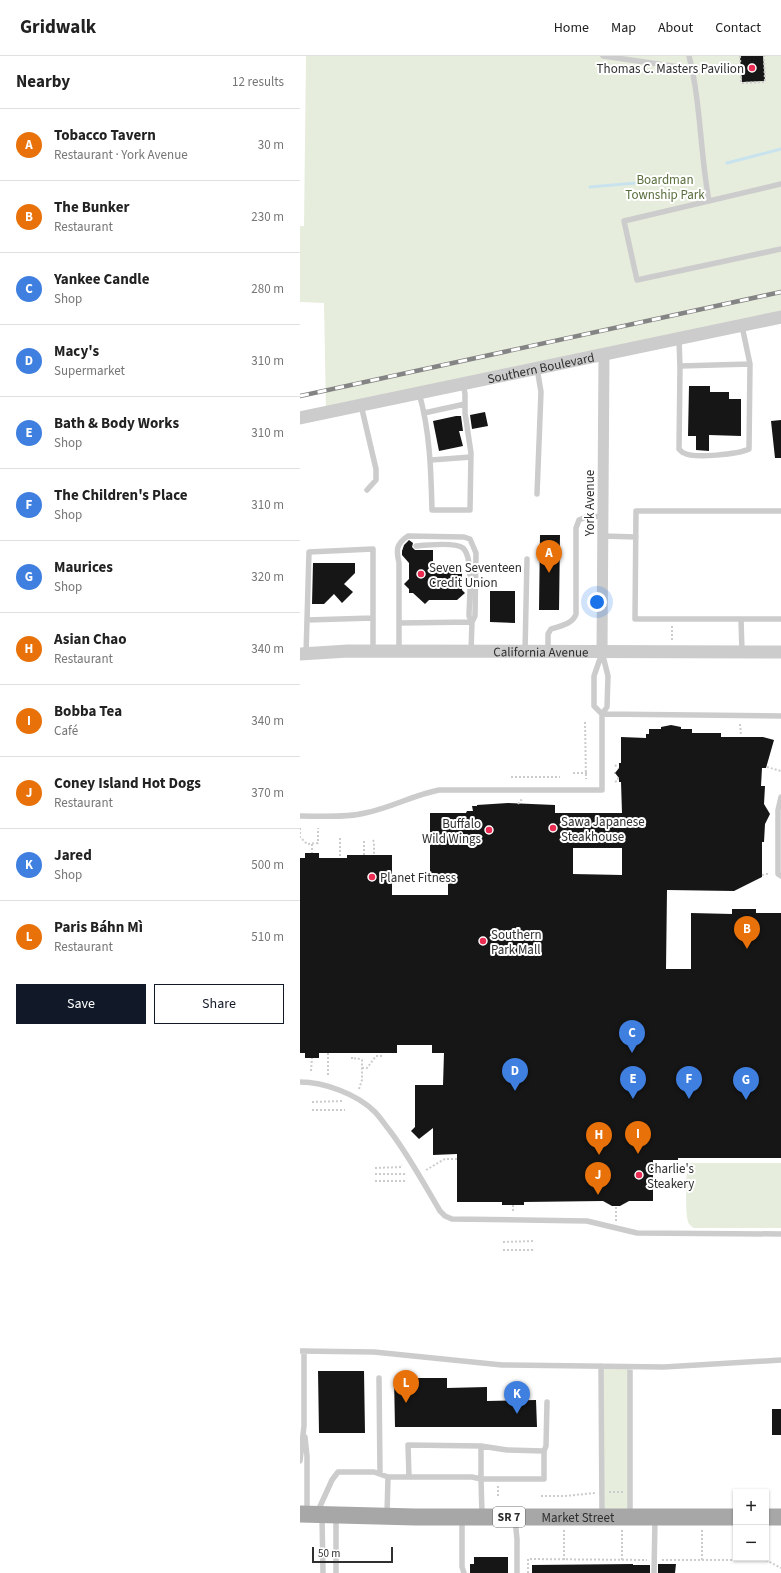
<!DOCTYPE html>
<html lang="en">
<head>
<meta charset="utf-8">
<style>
	:root { --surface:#fff; --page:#f6f6f6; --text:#222; --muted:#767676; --line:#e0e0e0; --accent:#111827 }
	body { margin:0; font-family:"Source Sans 3",sans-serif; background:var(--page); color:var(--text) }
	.controls { position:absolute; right:12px; bottom:12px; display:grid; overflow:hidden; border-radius:0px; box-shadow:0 1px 3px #0004 }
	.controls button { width:36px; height:36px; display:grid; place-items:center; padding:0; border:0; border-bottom:1px solid var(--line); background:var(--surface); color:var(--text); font:20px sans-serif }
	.scale { position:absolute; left:12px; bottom:10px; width:81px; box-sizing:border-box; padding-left:4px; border:2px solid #2f2f2f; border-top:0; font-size:11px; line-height:14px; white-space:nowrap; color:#2f2f2f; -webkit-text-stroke:3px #fff; paint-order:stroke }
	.you { position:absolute; left:297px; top:546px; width:14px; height:14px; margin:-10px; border:3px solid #fff; border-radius:50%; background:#1a73e8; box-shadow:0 0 0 6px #1a73e833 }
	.badge { display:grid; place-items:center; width:26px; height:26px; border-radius:50%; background:var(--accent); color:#fff; font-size:13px; font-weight:700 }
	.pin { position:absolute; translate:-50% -33px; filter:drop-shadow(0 1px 2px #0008) }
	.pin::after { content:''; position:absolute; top:21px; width:14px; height:12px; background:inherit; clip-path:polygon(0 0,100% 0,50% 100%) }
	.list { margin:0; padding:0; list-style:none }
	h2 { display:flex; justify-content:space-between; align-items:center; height:52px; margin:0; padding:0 16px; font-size:17px }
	h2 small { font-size:13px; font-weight:400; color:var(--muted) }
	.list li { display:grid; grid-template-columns:26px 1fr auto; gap:12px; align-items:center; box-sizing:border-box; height:72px; padding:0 16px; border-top:1px solid var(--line) }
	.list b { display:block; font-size:15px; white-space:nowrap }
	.list p { margin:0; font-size:13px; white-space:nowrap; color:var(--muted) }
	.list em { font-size:13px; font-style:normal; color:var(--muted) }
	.actions { display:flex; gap:8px; padding:12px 16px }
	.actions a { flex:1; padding:9px 0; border:1px solid var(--accent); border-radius:0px; text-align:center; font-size:14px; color:var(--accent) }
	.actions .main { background:var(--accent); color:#fff }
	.map { position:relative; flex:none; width:481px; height:1517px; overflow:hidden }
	header { display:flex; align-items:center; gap:24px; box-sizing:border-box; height:56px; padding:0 20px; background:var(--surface); border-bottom:1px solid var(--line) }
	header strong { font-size:19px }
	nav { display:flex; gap:22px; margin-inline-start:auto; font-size:14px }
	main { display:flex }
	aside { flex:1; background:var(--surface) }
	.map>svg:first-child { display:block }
	.green { fill:#e7eddd }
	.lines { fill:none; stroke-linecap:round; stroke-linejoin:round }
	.stream { stroke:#c8e3ed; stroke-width:3 }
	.building { fill:#161616; fill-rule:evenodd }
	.path { stroke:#ccc; stroke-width:2; stroke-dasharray:2 2; stroke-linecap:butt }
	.service { stroke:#ccc; stroke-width:5.5 }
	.minor { stroke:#ccc; stroke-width:11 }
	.tertiary { stroke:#ccc; stroke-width:13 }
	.primary { stroke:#a7a7a7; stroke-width:17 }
	.rail-casing { stroke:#848484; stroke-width:4.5 }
	.rail { stroke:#fff; stroke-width:3; stroke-dasharray:9; stroke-linecap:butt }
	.poi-dot { fill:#eb2c53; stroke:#fff; stroke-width:1.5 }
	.labels { text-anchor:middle; stroke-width:4; stroke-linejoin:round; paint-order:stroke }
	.shield { fill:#fff; stroke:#6d6d6d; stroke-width:1 }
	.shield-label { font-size:12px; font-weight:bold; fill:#2f2f2f }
	.poi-label { font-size:13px; fill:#2f2f2f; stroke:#fff; text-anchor:start }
	.park-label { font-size:13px; fill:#586d3b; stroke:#fff }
	.street-label { font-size:13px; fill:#2f2f2f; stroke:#fff }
</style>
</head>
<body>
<header>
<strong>Gridwalk</strong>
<nav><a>Home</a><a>Map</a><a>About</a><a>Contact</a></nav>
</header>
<main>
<aside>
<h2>Nearby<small>12 results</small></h2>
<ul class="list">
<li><span class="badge" style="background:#e8710a">A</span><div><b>Tobacco Tavern</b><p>Restaurant · York Avenue</p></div><em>30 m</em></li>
<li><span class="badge" style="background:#e8710a">B</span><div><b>The Bunker</b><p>Restaurant</p></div><em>230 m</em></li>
<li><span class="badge" style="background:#3f7fe0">C</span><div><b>Yankee Candle</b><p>Shop</p></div><em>280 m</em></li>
<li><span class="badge" style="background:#3f7fe0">D</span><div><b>Macy's</b><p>Supermarket</p></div><em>310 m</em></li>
<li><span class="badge" style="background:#3f7fe0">E</span><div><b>Bath &amp; Body Works</b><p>Shop</p></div><em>310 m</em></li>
<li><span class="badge" style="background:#3f7fe0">F</span><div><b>The Children's Place</b><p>Shop</p></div><em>310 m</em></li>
<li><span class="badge" style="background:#3f7fe0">G</span><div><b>Maurices</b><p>Shop</p></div><em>320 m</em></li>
<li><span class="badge" style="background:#e8710a">H</span><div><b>Asian Chao</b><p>Restaurant</p></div><em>340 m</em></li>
<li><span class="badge" style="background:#e8710a">I</span><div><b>Bobba Tea</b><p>Café</p></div><em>340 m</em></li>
<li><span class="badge" style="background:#e8710a">J</span><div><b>Coney Island Hot Dogs</b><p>Restaurant</p></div><em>370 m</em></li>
<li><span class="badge" style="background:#3f7fe0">K</span><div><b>Jared</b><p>Shop</p></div><em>500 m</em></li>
<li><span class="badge" style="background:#e8710a">L</span><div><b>Paris Báhn Mì</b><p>Restaurant</p></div><em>510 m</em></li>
</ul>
<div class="actions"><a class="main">Save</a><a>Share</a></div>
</aside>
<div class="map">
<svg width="481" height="1517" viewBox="0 0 481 1517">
	<rect width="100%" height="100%" fill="#fff"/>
	<path class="green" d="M6,0H481V261L26,357L24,247L0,246V170H4Z
		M387,1107H481V1172H394C392,1171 391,1170 389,1168C384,1158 387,1120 387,1107Z
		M301,1310L330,1311V1461H302Z"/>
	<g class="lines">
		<path class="stream" d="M427,107L481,93
			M290,131L336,127L359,122H365"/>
	</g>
	<path class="building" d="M440,0H463L465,25L442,26Z
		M389,330H410V336H429V343H441V380L409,379V395L396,394V380H388Z
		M185,356L188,370L172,373L170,359Z
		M156,360H161L163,375H159L163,390L139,395L133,365Z
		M481,364V402H475L471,365Z
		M240,479H260L259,554H239Z
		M109,484L113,487L112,491L115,494H133V513H162V534L165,537L157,544H129L125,548L113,537H109V533L104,528L109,523V507L102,499V495L104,489Z
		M13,507H55V517L44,528L53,536L42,547L34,538L24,548H12Z
		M190,535H215V567L190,566Z
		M371,669L381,671V673H392V677H421V681H463L474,684L466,712H462L461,730H465L464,748L470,758L465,768L464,786H462V821L434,835L367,834L366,913H391V857L432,858V853H456V857H481V1102H378V1104H353V1145H329L320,1150H312L303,1145L224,1146V1149H202V1146H157V1098L133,1099V1072L119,1083L111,1075L115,1071V1029H143L144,997H132V989H97V997H19V1002H5V997H0V802H5V797H19V802H47V799H92V839H148V821H130V757H166L167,755H173L172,750H177V749L208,747L255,749V757H322L321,726H319V722L315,717L319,712V707H321V681L346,682V678H349V673H361V671ZM273,792H322V819L273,818Z
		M18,1315H64L65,1377H19Z
		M94,1322H147V1332L187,1331V1345L236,1344L237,1371H95Z
		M472,1353H481V1379H472Z
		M174,1501H208V1517H170V1508H174Z
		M333,1508V1509H350V1517H232V1509Z
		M358,1508H376L375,1517H358Z"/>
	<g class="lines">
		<path class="path" d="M440,0L441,27L465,26L464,0
			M372,570V585
			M285,666L286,723
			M440,668L441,679
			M315,709L318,712
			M467,711L481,715
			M273,717H287
			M314,717H315
			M211,721H260
			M315,726L318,724V721
			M218,748L222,743
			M0,772V781L7,788L18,787V772
			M40,782V802
			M73,784L74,786V799
			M12,788V797
			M64,799V783
			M462,819L467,818V815
			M52,1001V1003L57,1002L62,1004V1024L59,1033
			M62,1012H67L76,1000H84
			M11,1015L12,1002
			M28,1019V997
			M12,1046L43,1045
			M12,1054H45
			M75,1112L101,1111L102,1109
			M126,1114L145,1103H157
			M75,1118H106
			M75,1125H106
			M213,1149V1156
			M316,1165V1150
			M203,1186L235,1185
			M203,1194H235
			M198,1430V1440
			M309,1436H323
			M241,1440H265L295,1437
			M264,1474V1504
			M322,1474V1504
			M362,1504H466L481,1512
			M402,1504V1474
			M228,1517V1503L347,1504"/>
		<path class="service" d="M303,0L393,13
			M389,0C401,47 400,97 409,145
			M481,128L324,165L337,224L481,193
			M379,283L380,312L379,393C381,395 382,397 384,397C394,403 439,398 449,393L450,308
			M380,310L450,308L442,270
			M119,337C130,375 131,415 132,454H170L171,397L165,357V338L163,328
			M61,349L76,413V424L67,434
			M124,357L165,348
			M131,404L171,401
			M237,438L241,336L237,312
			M481,455H336L335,563H481
			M303,480L336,481
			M116,490C126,489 155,486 163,492C174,502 169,546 169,560L172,566L171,596
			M441,563L442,596
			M7,564L73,562
			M99,567L172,566
			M99,595V507C96,494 96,488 108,480L164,481L170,483L176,497L175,560L172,566
			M225,596L227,503
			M248,596V578L251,573C260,570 273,568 276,558V472L279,464L286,461L303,460
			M302,597L294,620V650L302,658L481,660
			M6,598L9,496L73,493V595
			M481,741L478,754V818L481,820
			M0,760C21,760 44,762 65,757C91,752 113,739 139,734H302V658L307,651L308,620L302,596
			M0,1026C24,1026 57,1038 75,1056C80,1061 85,1069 90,1075C109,1100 124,1128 140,1155L145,1160L152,1163L287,1165L337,1177L481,1178
			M0,1295L74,1296L202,1309L364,1311L481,1304
			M301,1310L302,1460
			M79,1322L80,1418
			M5,1381L7,1400V1456
			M181,1390V1423H244V1395L246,1390L247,1346
			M0,1405L4,1370V1295
			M109,1421L108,1389L181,1390L207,1394L244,1395
			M17,1457L32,1424L38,1416H74L88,1421
			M87,1458L88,1421H172L181,1423L182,1458
			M330,1459V1311
			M22,1461L23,1517
			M36,1461V1517
			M162,1463V1511L164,1517
			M215,1463L217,1483V1517
			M354,1517L355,1463"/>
		<path class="minor" d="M302,596L304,298"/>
		<g class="tertiary">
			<path id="s1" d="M0,362L481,261"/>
			<path id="s2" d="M0,598L48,595L481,596"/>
		</g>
		<g class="primary">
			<path id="s3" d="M0,1458L115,1461H436"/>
			<path d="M466,1461H481"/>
		</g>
		<defs>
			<path id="rail" d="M0,340L481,236"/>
		</defs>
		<use href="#rail" class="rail-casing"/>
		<use href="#rail" class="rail"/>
	</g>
	<g class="poi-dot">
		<circle cx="452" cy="12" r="4"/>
		<circle cx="121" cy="518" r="4"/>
		<circle cx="253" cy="772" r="4"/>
		<circle cx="189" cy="774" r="4"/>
		<circle cx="72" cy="821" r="4"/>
		<circle cx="183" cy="885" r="4"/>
		<circle cx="339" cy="1119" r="4"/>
	</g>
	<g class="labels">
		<rect class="shield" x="193" y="1451" width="32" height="20" rx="3"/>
		<g class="shield-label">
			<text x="209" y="1465">SR 7</text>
		</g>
		<g class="poi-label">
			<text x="444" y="17" text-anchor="end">Thomas C. Masters Pavilion</text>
			<text x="129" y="516">Seven Seventeen<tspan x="129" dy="15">Credit Union</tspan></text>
			<text x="261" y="770">Sawa Japanese<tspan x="261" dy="15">Steakhouse</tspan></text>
			<text x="181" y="772" text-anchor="end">Buffalo<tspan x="181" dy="15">Wild Wings</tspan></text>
			<text x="80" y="826">Planet Fitness</text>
			<text x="191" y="883">Southern<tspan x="191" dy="15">Park Mall</tspan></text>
			<text x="347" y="1117">Charlie's<tspan x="347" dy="15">Steakery</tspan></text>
		</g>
		<g class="park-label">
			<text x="365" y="128">Boardman<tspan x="365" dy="15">Township Park</tspan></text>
		</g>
		<g class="street-label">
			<text dy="5" stroke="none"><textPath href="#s1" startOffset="246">Southern Boulevard</textPath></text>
			<text transform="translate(289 447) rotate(-90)" y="5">York Avenue</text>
			<text dy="5" stroke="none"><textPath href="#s2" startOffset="241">California Avenue</textPath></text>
			<text dy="5" stroke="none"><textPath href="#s3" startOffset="278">Market Street</textPath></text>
		</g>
	</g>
</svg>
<div class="controls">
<button>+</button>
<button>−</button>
</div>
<div class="scale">50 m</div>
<div class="you"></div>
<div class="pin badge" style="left:249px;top:517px;background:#e8710a">A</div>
<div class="pin badge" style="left:447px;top:893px;background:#e8710a">B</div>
<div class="pin badge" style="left:332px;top:997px;background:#3f7fe0">C</div>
<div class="pin badge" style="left:215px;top:1035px;background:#3f7fe0">D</div>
<div class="pin badge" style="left:333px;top:1043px;background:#3f7fe0">E</div>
<div class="pin badge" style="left:389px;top:1043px;background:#3f7fe0">F</div>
<div class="pin badge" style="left:446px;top:1044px;background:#3f7fe0">G</div>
<div class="pin badge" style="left:299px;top:1099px;background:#e8710a">H</div>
<div class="pin badge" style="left:338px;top:1098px;background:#e8710a">I</div>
<div class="pin badge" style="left:298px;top:1139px;background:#e8710a">J</div>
<div class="pin badge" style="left:217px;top:1358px;background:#3f7fe0">K</div>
<div class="pin badge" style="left:106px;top:1347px;background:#e8710a">L</div>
</div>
</main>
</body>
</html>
